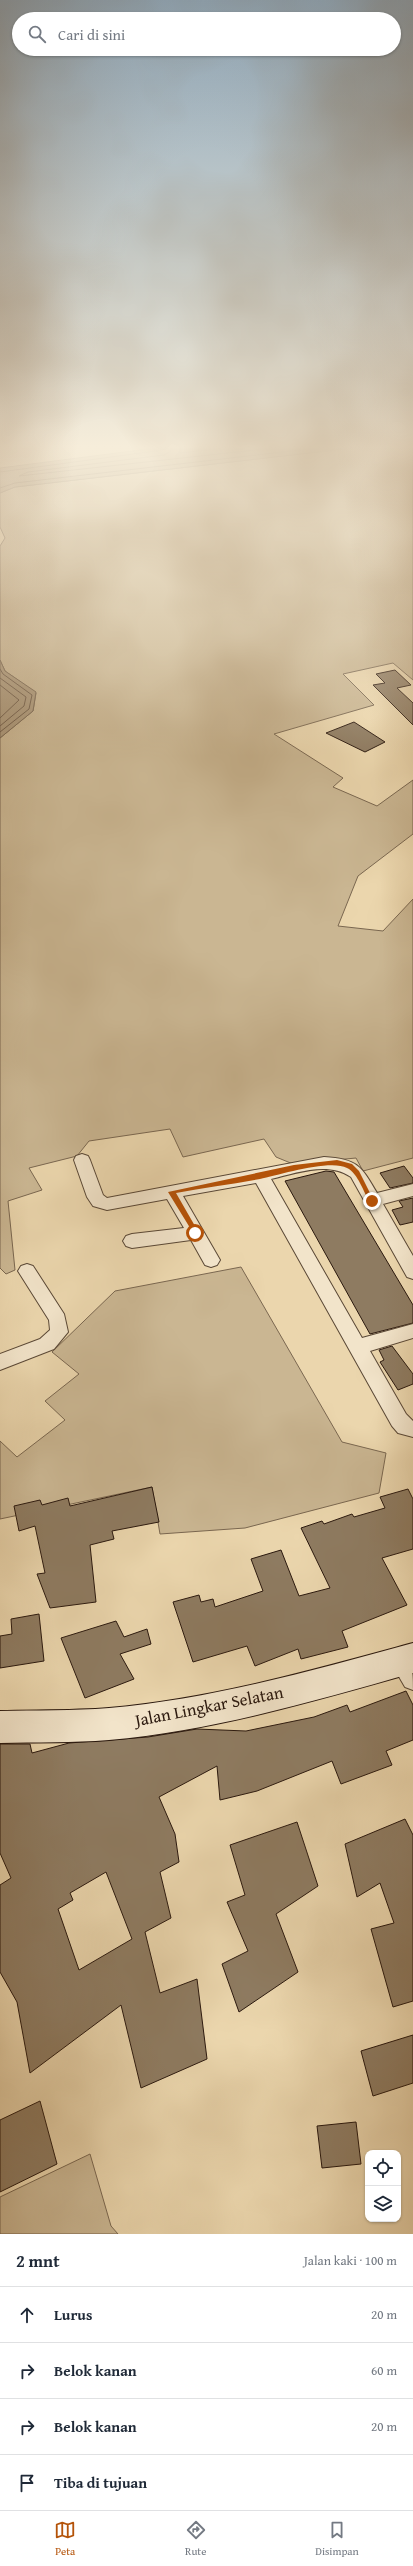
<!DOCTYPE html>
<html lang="id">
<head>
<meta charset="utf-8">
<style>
	:root { --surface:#fff; --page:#f2f2f3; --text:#1f2937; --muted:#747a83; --line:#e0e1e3; --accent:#b45309 }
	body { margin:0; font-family:"Gentium Book Plus",serif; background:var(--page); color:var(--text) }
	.controls { position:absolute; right:12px; bottom:12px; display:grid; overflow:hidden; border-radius:8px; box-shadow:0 1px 3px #0004 }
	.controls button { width:36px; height:36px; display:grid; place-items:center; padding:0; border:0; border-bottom:1px solid var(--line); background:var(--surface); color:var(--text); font:20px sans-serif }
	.stop { position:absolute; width:12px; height:12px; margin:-9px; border:3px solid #b45309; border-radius:50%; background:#fff }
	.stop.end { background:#b45309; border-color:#fff; box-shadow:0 1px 4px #0008 }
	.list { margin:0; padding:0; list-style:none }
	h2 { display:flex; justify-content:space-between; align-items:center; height:52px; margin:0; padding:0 16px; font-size:17px }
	h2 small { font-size:13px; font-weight:400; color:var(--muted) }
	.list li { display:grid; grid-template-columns:26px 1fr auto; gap:12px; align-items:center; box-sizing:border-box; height:56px; padding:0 16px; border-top:1px solid var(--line) }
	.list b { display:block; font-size:15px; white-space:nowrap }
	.list em { font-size:13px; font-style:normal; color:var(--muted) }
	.icon { flex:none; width:22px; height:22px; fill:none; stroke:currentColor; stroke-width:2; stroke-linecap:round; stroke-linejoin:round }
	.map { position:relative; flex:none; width:413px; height:2234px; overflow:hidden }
	.search { position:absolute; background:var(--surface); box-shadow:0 1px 3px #0004; left:12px; right:12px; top:12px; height:44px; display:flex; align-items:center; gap:10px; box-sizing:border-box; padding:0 14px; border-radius:22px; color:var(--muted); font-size:15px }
	.sheet { height:276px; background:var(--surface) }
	nav { display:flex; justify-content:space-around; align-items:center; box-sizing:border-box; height:56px; border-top:1px solid var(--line); background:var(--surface); font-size:11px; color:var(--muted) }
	nav a { display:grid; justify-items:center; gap:2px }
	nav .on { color:var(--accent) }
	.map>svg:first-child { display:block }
	.green { fill:#cab692; stroke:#7a6750 }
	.water { fill:#a99577; stroke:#76634d }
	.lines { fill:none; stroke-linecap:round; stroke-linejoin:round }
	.shore { stroke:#6a5642; stroke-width:1 }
	.building { fill:#8e7b61; stroke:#2a180e; fill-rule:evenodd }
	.street-casing { stroke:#5a4836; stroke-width:2 }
	.secondary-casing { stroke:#2a180e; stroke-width:2 }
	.street { fill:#f2e4ca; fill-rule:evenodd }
	.secondary { fill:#f2e4ca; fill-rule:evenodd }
	.route { fill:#b45309 }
	.labels { text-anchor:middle; stroke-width:3.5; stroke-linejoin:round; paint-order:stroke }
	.near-street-label { font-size:17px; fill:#2a180e; stroke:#f2e4ca }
</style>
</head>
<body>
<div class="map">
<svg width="413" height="2234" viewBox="0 0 413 2234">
	<rect width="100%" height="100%" fill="#ebd6ad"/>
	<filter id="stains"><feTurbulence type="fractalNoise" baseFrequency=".005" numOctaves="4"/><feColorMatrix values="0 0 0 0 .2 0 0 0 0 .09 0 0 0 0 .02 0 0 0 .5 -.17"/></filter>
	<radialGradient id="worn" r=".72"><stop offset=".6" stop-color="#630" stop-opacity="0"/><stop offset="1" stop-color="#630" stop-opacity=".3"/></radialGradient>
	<path class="green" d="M378,445H413V680L393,663L343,674L374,705L274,734L343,778L333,787L377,806L413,780V834L358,876L338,926L383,931L413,899V1158L363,1171L356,1158L293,1164L276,1157L264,1139L183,1157L170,1129L89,1141L77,1156L29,1168L42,1190L8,1201L15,1270L6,1274L0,1268V738L33,711L36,693L5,671L0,660V546L5,538L0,527V493L15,487Z
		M241,1267L342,1442L386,1453L379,1493L245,1528L160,1534L152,1487L0,1519V1441L17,1457L65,1420L45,1401L79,1374L52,1352L115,1291Z
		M90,2154L111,2226L118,2234H0V2197Z"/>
	<path class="water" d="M179,445H378L15,487L0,493V468Z
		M0,660L5,671L36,692L33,711L0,738Z"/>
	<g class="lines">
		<path class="shore" d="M172,445L171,451L164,455L28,472L19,476L300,445
			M178,445L180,453L248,445
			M0,472L163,450L167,445
			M0,488L15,483L343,445
			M0,669L3,674L32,695L29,709L0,732
			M0,678L26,697L24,706L0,726
			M0,685L19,700L0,718"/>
	</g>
	<path class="building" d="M395,670L411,685L397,688L413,703V725L373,685L385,683L376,674Z
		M354,722L385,742L365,752L326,733Z
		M404,1166L413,1178V1183L390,1188L380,1173Z
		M326,1171L334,1172L413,1305V1323L370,1334L285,1181Z
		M413,1198V1222L400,1225L392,1210L403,1207L399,1201Z
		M392,1346L413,1374V1384L398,1390L380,1362L384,1360L379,1350Z
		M152,1487L159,1522L112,1531L114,1539L90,1545L96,1602L50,1608L37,1574L45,1573L35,1526L19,1531L14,1506L40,1500L42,1505L68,1498L70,1506Z
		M408,1489L413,1499V1549L382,1558L407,1605L342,1631L348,1647L301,1659L298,1649L255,1666L247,1646L193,1662L173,1602L199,1595L201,1602L213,1599L215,1607L263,1591L251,1559L281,1550L299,1596L330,1588L301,1528L322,1521L324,1524L352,1514L354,1517L385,1508L380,1497Z
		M39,1614L44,1661L0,1668V1636L12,1634L11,1619Z
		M116,1621L124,1637L147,1629L151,1644L120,1654L134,1679L85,1698L61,1638Z
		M406,1691L413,1705V1740L386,1751L392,1765L341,1784L332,1761L257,1791L220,1800L217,1766L159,1797L175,1834L179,1862L160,1872L171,1918L145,1932L160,1993L197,1979L207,2059L141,2088L121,2005L30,2073L17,2002L0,1972V1885L11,1878L0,1853V1744H30L32,1753L69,1743L148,1737L197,1729L246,1731L314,1717L347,1705L350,1712ZM106,1872L132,1939L79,1970L58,1909L73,1900L70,1893Z
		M405,1819L413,1835V2001L393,2007L371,1929L394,1923L380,1883L357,1897L345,1844Z
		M297,1822L318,1886L276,1914L298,1972L239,2012L222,1964L248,1951L227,1902L245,1895L230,1845Z
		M413,2035V2083L373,2096L361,2051Z
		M40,2101L57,2164L0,2192V2120Z
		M356,2122L361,2164L322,2168L317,2126Z"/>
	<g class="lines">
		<defs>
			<path id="street" d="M82,1154L88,1156L90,1160L103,1195L107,1198L324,1157C358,1159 361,1166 377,1193L413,1184V1196L383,1204L413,1256V1279L407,1277L351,1177C328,1161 296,1173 271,1179L362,1338L413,1324V1338L370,1351L406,1414L413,1421V1437L398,1433L392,1426L256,1183L183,1196L220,1260L217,1265L211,1267L205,1265L191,1240L132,1248L126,1246L123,1241L126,1236L132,1234L184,1228L167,1199L107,1210L93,1206L87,1197L74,1160L76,1156Z
				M27,1264L33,1266L64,1314L68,1332L54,1349L0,1370V1354L40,1339L50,1330L49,1320L18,1271L21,1266Z
				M402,1652C413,1659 413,1675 413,1690L405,1687L391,1663L394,1655Z"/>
			<path id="secondary" d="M413,1643V1673C314,1701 212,1731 109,1740C73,1743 36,1742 0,1743V1711C36,1710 73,1711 109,1708C212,1699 314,1670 413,1643Z"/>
		</defs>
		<use href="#street" class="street-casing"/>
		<use href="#secondary" class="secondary-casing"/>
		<use href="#street" class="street"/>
		<use href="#secondary" class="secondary"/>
	</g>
	<linearGradient id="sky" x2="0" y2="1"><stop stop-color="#8fa8bb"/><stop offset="0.59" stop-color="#f6edda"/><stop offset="1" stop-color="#f6edda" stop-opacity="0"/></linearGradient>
	<rect width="413" height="757" fill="url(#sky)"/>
	<path class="route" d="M337,1160L352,1164L359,1171L375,1203H370C364,1193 358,1173 347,1168C330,1159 279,1175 260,1179C232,1184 204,1188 176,1193L199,1233L195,1236L168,1192L294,1165Z"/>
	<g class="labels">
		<g class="near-street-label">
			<text transform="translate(209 1706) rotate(-11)" y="6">Jalan Lingkar Selatan</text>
		</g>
	</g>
	<rect width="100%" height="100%" filter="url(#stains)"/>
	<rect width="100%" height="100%" fill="url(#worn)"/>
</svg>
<div class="controls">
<button><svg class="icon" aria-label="locate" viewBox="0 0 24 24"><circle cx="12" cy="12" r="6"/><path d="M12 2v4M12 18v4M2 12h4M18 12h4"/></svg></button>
<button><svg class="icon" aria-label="layers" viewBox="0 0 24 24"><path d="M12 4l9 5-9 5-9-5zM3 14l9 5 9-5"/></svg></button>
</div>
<div class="stop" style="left:195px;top:1233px"></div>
<div class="stop end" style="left:372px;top:1201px"></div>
<div class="search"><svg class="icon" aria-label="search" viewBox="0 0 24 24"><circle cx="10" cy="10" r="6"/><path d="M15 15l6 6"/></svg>Cari di sini</div>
</div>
<section class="sheet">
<h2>2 mnt<small>Jalan kaki · 100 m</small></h2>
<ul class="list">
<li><svg class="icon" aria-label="ahead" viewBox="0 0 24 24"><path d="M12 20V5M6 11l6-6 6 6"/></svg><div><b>Lurus</b></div><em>20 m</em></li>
<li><svg class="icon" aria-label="right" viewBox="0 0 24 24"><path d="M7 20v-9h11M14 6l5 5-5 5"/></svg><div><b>Belok kanan</b></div><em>60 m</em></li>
<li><svg class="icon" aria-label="right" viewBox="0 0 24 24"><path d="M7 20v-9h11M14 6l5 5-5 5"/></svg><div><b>Belok kanan</b></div><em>20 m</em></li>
<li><svg class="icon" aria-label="arrive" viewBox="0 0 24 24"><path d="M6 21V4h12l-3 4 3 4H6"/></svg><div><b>Tiba di tujuan</b></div></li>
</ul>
</section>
<nav>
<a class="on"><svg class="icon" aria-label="map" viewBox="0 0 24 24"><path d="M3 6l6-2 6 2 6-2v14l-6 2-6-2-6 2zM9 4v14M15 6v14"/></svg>Peta</a>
<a><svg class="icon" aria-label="directions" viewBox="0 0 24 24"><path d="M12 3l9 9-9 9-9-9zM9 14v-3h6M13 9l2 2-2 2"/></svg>Rute</a>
<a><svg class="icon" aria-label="saved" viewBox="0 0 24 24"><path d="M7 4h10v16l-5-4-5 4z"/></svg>Disimpan</a>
</nav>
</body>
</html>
